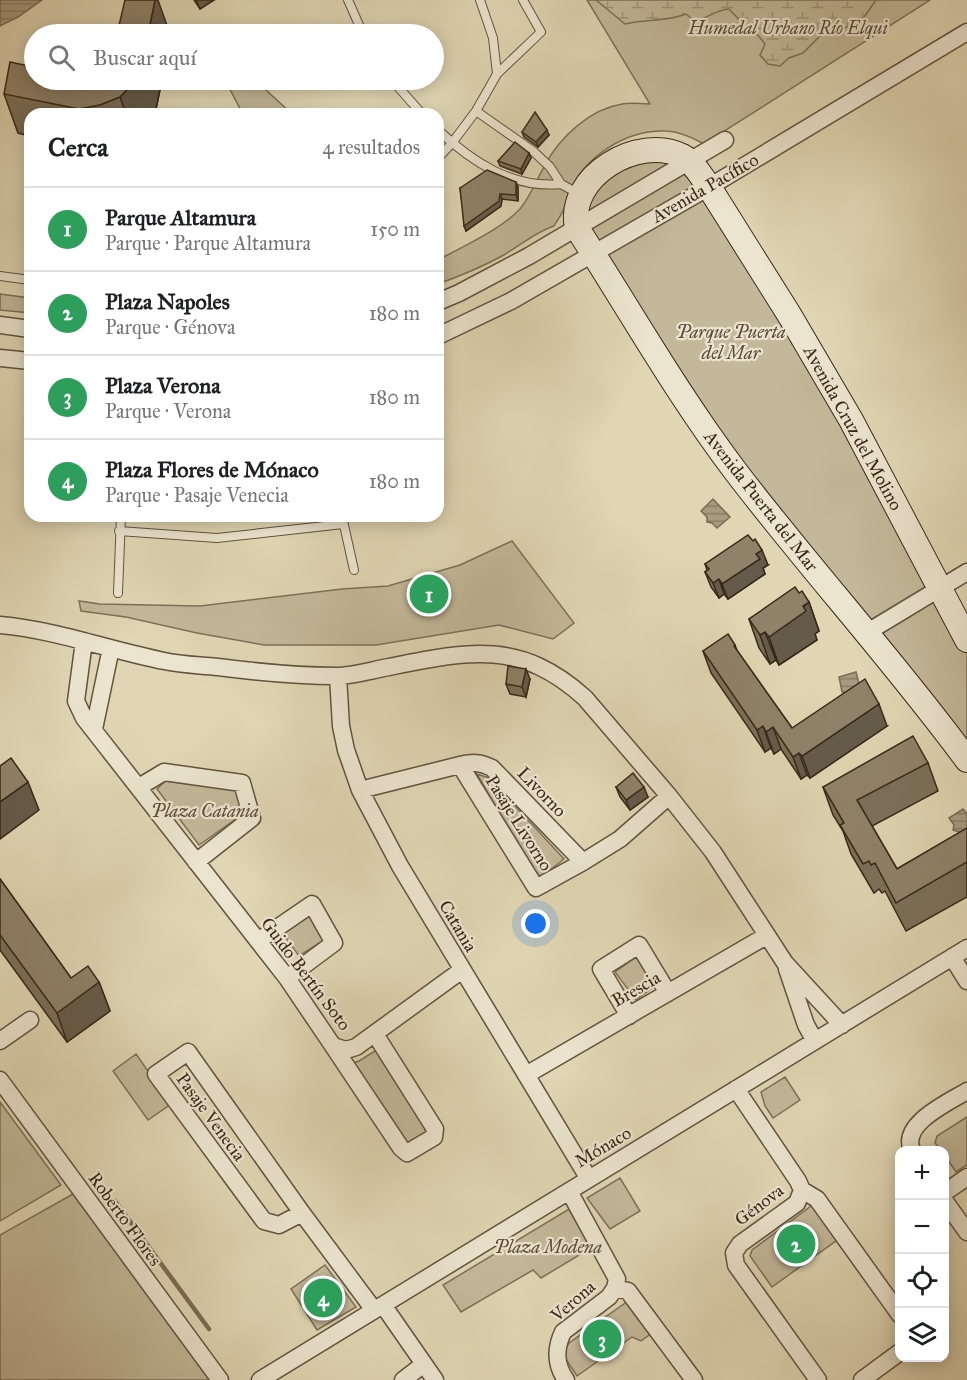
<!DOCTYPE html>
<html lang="es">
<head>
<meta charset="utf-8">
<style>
	:root { --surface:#fff; --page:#f2f2f2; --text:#202124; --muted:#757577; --line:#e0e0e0; --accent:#ea580c }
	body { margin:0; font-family:"IM FELL Great Primer",serif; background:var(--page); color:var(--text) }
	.controls { position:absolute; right:18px; bottom:18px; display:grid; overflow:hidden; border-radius:12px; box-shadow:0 3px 15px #0003 }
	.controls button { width:54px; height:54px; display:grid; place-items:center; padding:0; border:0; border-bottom:2px solid var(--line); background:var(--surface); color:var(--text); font:30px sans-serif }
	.you { position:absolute; left:536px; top:924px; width:21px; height:21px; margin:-15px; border:4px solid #fff; border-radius:50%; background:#1a73e8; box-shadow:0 0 0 9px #1a73e833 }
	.badge { display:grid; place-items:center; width:39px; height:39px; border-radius:50%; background:var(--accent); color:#fff; font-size:20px; font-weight:700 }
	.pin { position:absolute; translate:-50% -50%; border:3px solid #fff; box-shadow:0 2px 6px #0006 }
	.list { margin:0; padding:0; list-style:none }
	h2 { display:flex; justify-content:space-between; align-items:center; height:78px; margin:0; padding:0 24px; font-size:26px }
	h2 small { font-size:20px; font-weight:400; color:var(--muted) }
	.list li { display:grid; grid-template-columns:39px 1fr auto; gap:18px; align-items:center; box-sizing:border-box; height:84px; padding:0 24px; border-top:2px solid var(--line) }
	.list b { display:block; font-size:22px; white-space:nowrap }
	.list p { margin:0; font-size:20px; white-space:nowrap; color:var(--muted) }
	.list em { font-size:20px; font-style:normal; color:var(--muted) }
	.icon { flex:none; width:33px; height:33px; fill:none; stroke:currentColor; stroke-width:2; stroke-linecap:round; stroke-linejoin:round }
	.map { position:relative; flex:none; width:967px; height:1380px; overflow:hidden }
	.search { position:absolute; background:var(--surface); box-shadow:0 3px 15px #0003; left:24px; top:24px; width:420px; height:66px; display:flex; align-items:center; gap:15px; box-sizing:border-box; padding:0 21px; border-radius:33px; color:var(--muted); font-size:22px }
	.panel { position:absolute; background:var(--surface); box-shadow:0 3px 15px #0003; left:24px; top:108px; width:420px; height:414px; border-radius:18px }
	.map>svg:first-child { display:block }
	.green { fill:#c3b899; stroke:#7e7058; stroke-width:1.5 }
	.wetland { fill:url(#wetland-marsh); stroke:#7e7058; stroke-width:1.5 }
	.water { fill:url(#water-rules); stroke:#7b6c55; stroke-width:1.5 }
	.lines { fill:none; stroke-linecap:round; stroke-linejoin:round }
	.stream { stroke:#7b6c55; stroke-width:4.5 }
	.lane-casing { stroke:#62533f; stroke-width:10 }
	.street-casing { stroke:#62533f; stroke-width:19 }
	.secondary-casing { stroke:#382718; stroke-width:26 }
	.lane { stroke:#ebe4ce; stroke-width:8 }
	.street { stroke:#ebe4ce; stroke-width:16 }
	.secondary { stroke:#ebe4ce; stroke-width:24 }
	.wall { fill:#7b705a; stroke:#382718; stroke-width:1.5 }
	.shaded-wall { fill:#645b4a; stroke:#382718; stroke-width:1.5 }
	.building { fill:#8f8269; stroke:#382718; stroke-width:1.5 }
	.labels { text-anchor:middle; stroke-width:4.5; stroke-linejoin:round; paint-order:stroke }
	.park-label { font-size:18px; font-style:italic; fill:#5b4b38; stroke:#ebe4ce }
	.street-label { font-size:18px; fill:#382718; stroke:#ebe4ce }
</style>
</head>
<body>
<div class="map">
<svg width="967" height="1380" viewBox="0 0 967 1380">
	<defs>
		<pattern id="wetland-marsh" width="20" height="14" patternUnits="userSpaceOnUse" patternTransform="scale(1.5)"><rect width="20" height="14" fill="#c3b899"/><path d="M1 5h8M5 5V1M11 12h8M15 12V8" fill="none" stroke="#9f967c"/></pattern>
		<pattern id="water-rules" width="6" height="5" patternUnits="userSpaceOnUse" patternTransform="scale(1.5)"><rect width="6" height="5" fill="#a79a7e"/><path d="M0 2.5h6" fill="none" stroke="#897e66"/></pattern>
	</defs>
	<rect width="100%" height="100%" fill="#e0d6b3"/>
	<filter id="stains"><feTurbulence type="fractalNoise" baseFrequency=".00333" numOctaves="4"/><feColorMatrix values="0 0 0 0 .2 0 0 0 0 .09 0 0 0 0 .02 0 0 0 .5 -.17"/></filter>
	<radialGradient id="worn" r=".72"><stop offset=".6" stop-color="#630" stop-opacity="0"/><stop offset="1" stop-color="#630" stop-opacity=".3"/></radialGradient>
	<path class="green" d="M587,0H930L704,144C693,138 679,131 665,131C625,130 586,156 569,192C567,196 567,201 565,206C563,213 558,219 554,226C535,232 520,246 502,256C482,267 460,276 438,284V260C464,246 500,230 520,209C530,197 537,179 545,165C560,137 590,109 622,104C631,102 641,104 650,104Z
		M225,80H255L292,114H243Z
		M654,160L675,165L694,184L780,308L903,526L967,653V746L744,467L587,228L583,206L613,172Z
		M0,294L30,298V313L0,310Z
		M512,541L574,623L553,639L499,625L376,645H264L197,633L126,617L81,611L79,601L100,604L200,606L342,589L388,586L460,565Z
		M477,774L489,778L564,859L541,877L531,868Z
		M165,781L237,790L243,814L199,845L157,789Z
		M309,916L324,940L299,956L283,934Z
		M636,957L656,985L636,1000L615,972Z
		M378,1049L424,1123L426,1135L412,1144L401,1139L350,1064L359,1061Z
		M136,1054L171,1104L148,1120L113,1071Z
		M785,1077L800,1100L773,1118L765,1106L761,1092Z
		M0,1102L61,1185L0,1221Z
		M967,1117V1165L956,1172L945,1156L944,1150H941L935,1143L937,1136Z
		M620,1178L640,1211L610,1229L587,1198Z
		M80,1190L216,1380H0V1235Z
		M815,1203L840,1238L772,1287L750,1256L752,1250Z
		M569,1209L591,1248L541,1278L533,1270L461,1312L443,1285Z
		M325,1265L356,1307L317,1330L291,1289Z
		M628,1301L652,1333L641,1341L632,1337L577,1376L562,1353L569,1343Z"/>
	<path class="wetland" d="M596,0H876L862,20L839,31L824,32L803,53L789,58L780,66L768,64L760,55L765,44L757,34L747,28L729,9C716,10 708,18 695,21L686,14C666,22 645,19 625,24Z"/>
	<path class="water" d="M0,0H42L18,17L0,26Z
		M713,499L730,517L717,528L712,523L707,522V517L701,511Z
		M856,672L862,695L842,692L839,677Z
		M963,809L967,814V835L963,838L959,832L953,830L954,825L949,818Z"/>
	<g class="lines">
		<path class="stream" d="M115,1201L209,1329"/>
		<defs>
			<path id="lane" d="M348,0L363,34
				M480,0L493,38L497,74
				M392,80L422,114
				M476,111L533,151L550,167L561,184L581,195
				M438,130C472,162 513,189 561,184
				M438,158L452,143L476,111L497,74L541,32L523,0
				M0,276L30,280
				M342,516L354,570
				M119,531L217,538L343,524
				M118,593L121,516"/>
			<path id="street" d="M438,302L459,293L529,256L725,140
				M0,325L30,329
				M438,336L511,301L709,187L967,32
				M0,358L30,361
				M0,625C56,630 109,650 164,661C182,665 200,665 218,667C257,672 297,676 336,676C353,676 372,670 389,667C468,651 520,639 585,698L669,796L713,852L785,963L842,1025
				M866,633L967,572
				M84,641L76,701L84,718L287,978L333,1046L346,1050L356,1047L462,970
				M338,676L341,726L346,750L360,790L400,866L589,1179
				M94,729L111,648
				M460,765L536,888L583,862
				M139,787L164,772L242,783L252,818L196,862
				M360,790L460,765C473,762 480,762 492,768L583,862L620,839L669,796
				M258,941L312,904L334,943L287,978
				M952,957L967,981
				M787,969L806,1025L815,1041
				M629,1016L601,969L639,945L668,993
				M0,1041L30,1020
				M333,1046L401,1148L407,1153L434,1137L435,1129L375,1034
				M526,1075L766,936
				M0,1080L220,1380
				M736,1089L798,1181L802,1190L797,1203L740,1244L734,1253L736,1265L818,1380
				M912,1150C900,1124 949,1102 967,1091
				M802,1190L817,1199L900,1315
				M944,1193L967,1177
				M944,1200L967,1232
				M302,1213L279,1225L264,1221L156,1074L188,1052L302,1213L374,1310
				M615,1288L628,1291L694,1380
				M383,1305L424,1364L403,1380
				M424,1364L435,1380
				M260,1380L967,948
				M566,1380C555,1364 555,1349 563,1332L609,1297L615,1288L617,1279L569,1191
				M862,1380L900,1352"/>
			<path id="secondary" d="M967,640L851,420L790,316L709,187C701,176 694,162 682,156C639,134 566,176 577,228C629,309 677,394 736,472C811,570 894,661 967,760"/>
		</defs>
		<use href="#lane" class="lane-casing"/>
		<use href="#street" class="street-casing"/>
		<use href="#secondary" class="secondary-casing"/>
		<use href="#lane" class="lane"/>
		<use href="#street" class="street"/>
		<use href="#secondary" class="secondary"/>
	</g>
	<path class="wall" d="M194,0H214L200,9Z
		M34,80H162L155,114H30V136L18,133L4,94Z
		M522,132L549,135L538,147L524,137Z
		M529,153L531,158L522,174L500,166L498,161Z
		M516,182L518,187V201L502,199L501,206L466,231L460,188Z
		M705,564L768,565L763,568L765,574L728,599L724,594L719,598L711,587L705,572L707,570Z
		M799,593L809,602L819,631L815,634L817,640L779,665L776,660L770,664L759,648L749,619Z
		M735,645L738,653L792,728L887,726L810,778L807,775L801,779L781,749L774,754L771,748L765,752L711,673L703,651Z
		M530,679L526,697L510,694L506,684Z
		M928,763L938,791L872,826L897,869L967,828V897L906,931L885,891L882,893L879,889L874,893L851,854L843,831L833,815L823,787Z
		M616,787L648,797L630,810L620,797Z
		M0,879L71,978L99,982L110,1011L67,1042L0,950Z"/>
	<path class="shaded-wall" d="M155,0H158L170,34H148Z
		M196,0H214L200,9Z
		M136,80H162L155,114H126L120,97Z
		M547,130L549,135L538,147L536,142Z
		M529,153L531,158L522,174L521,169Z
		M516,182L518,187V201L516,195Z
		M500,194L502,199L501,206L466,231L464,226Z
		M762,550L768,565L763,568L765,574L728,599L722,584L756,554Z
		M719,579L724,594L719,598L713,583Z
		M809,602L819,631L815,634L817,640L779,665L769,637Z
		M765,632L776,660L770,664L760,635Z
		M526,669L530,679L526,697L522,687Z
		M879,704L887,726L810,778L802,756Z
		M763,726L771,748L765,752L757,730Z
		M773,727L781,749L774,754L766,732Z
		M799,753L807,775L801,779L793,757Z
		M28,782L39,810L0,839V802Z
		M644,787L648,797L630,810L626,800Z
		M99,982L110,1011L67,1042L57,1013Z"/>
	<path class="building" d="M125,0H155L148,34H117Z
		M10,62L34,67V80H136L120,97L100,105L79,109L4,94Z
		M535,112L547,130L536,142L522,132Z
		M515,142L529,153L521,169L498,161Z
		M487,170L516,182V195L500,194L499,201L464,226L460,188Z
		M748,535L753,541L755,539L762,550L756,554L760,559L722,584L719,579L713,583L705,572L709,569L705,564Z
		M795,587L799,593L802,591L809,602L803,606L806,611L769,637L765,632L760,635L749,619Z
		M728,634L735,645L734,646L792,728L865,679L879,704L802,756L799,753L793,757L773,727L766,732L763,726L757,730L703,651Z
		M508,666L526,669L522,687L506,684Z
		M913,736L928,763L857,800L897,869L967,828V862L896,903L875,863L871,865L869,861L863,864L840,825L844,823L823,787Z
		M11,758L28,782L0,802V766Z
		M633,773L644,787L626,800L616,787Z
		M0,879L71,978L88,966L99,982L57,1013L0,935Z"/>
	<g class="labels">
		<g class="park-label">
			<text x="788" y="34">Humedal Urbano Río Elqui</text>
			<text x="731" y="338">Parque Puerta<tspan x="731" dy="21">del Mar</tspan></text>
			<text x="205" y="817">Plaza Catania</text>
			<text x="548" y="1253">Plaza Modena</text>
		</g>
		<g class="street-label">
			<text transform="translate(705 188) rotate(-30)" y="6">Avenida Pacífico</text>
			<text transform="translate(853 428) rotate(61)" y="6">Avenida Cruz del Molino</text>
			<text transform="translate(761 501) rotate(52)" y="6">Avenida Puerta del Mar</text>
			<text transform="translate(542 792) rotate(46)" y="6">Livorno</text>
			<text transform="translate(519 823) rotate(58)" y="6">Pasaje Livorno</text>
			<text transform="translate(458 926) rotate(59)" y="6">Catania</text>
			<text transform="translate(306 974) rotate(53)" y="6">Guido Bertín Soto</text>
			<text transform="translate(636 989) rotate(-30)" y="6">Brescia</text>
			<text transform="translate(211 1117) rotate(54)" y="6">Pasaje Venecia</text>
			<text transform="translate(603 1147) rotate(-31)" y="6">Mónaco</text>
			<text transform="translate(759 1205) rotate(-37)" y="6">Génova</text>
			<text transform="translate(125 1219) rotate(54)" y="6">Roberto Flores</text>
			<text transform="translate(573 1301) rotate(-41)" y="6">Verona</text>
		</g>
	</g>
	<rect width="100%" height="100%" filter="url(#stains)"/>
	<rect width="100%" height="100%" fill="url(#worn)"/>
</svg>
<div class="controls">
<button>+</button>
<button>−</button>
<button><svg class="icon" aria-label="locate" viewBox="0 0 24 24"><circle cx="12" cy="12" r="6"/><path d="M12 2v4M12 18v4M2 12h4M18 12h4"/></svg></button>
<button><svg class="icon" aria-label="layers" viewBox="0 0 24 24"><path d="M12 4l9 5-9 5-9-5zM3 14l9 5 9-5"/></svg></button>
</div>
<div class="you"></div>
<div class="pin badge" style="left:429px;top:594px;background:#2e9e5b">1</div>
<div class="pin badge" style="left:796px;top:1244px;background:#2e9e5b">2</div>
<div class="pin badge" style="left:602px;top:1339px;background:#2e9e5b">3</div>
<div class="pin badge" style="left:323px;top:1298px;background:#2e9e5b">4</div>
<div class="search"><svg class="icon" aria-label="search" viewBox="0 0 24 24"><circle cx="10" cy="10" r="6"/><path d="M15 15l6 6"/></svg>Buscar aquí</div>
<section class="panel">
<h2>Cerca<small>4 resultados</small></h2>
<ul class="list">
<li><span class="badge" style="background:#2e9e5b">1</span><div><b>Parque Altamura</b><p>Parque · Parque Altamura</p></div><em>150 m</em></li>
<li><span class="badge" style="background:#2e9e5b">2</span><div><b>Plaza Napoles</b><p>Parque · Génova</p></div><em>180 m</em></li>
<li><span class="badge" style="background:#2e9e5b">3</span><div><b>Plaza Verona</b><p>Parque · Verona</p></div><em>180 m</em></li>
<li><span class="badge" style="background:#2e9e5b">4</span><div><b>Plaza Flores de Mónaco</b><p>Parque · Pasaje Venecia</p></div><em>180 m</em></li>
</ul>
</section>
</div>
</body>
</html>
